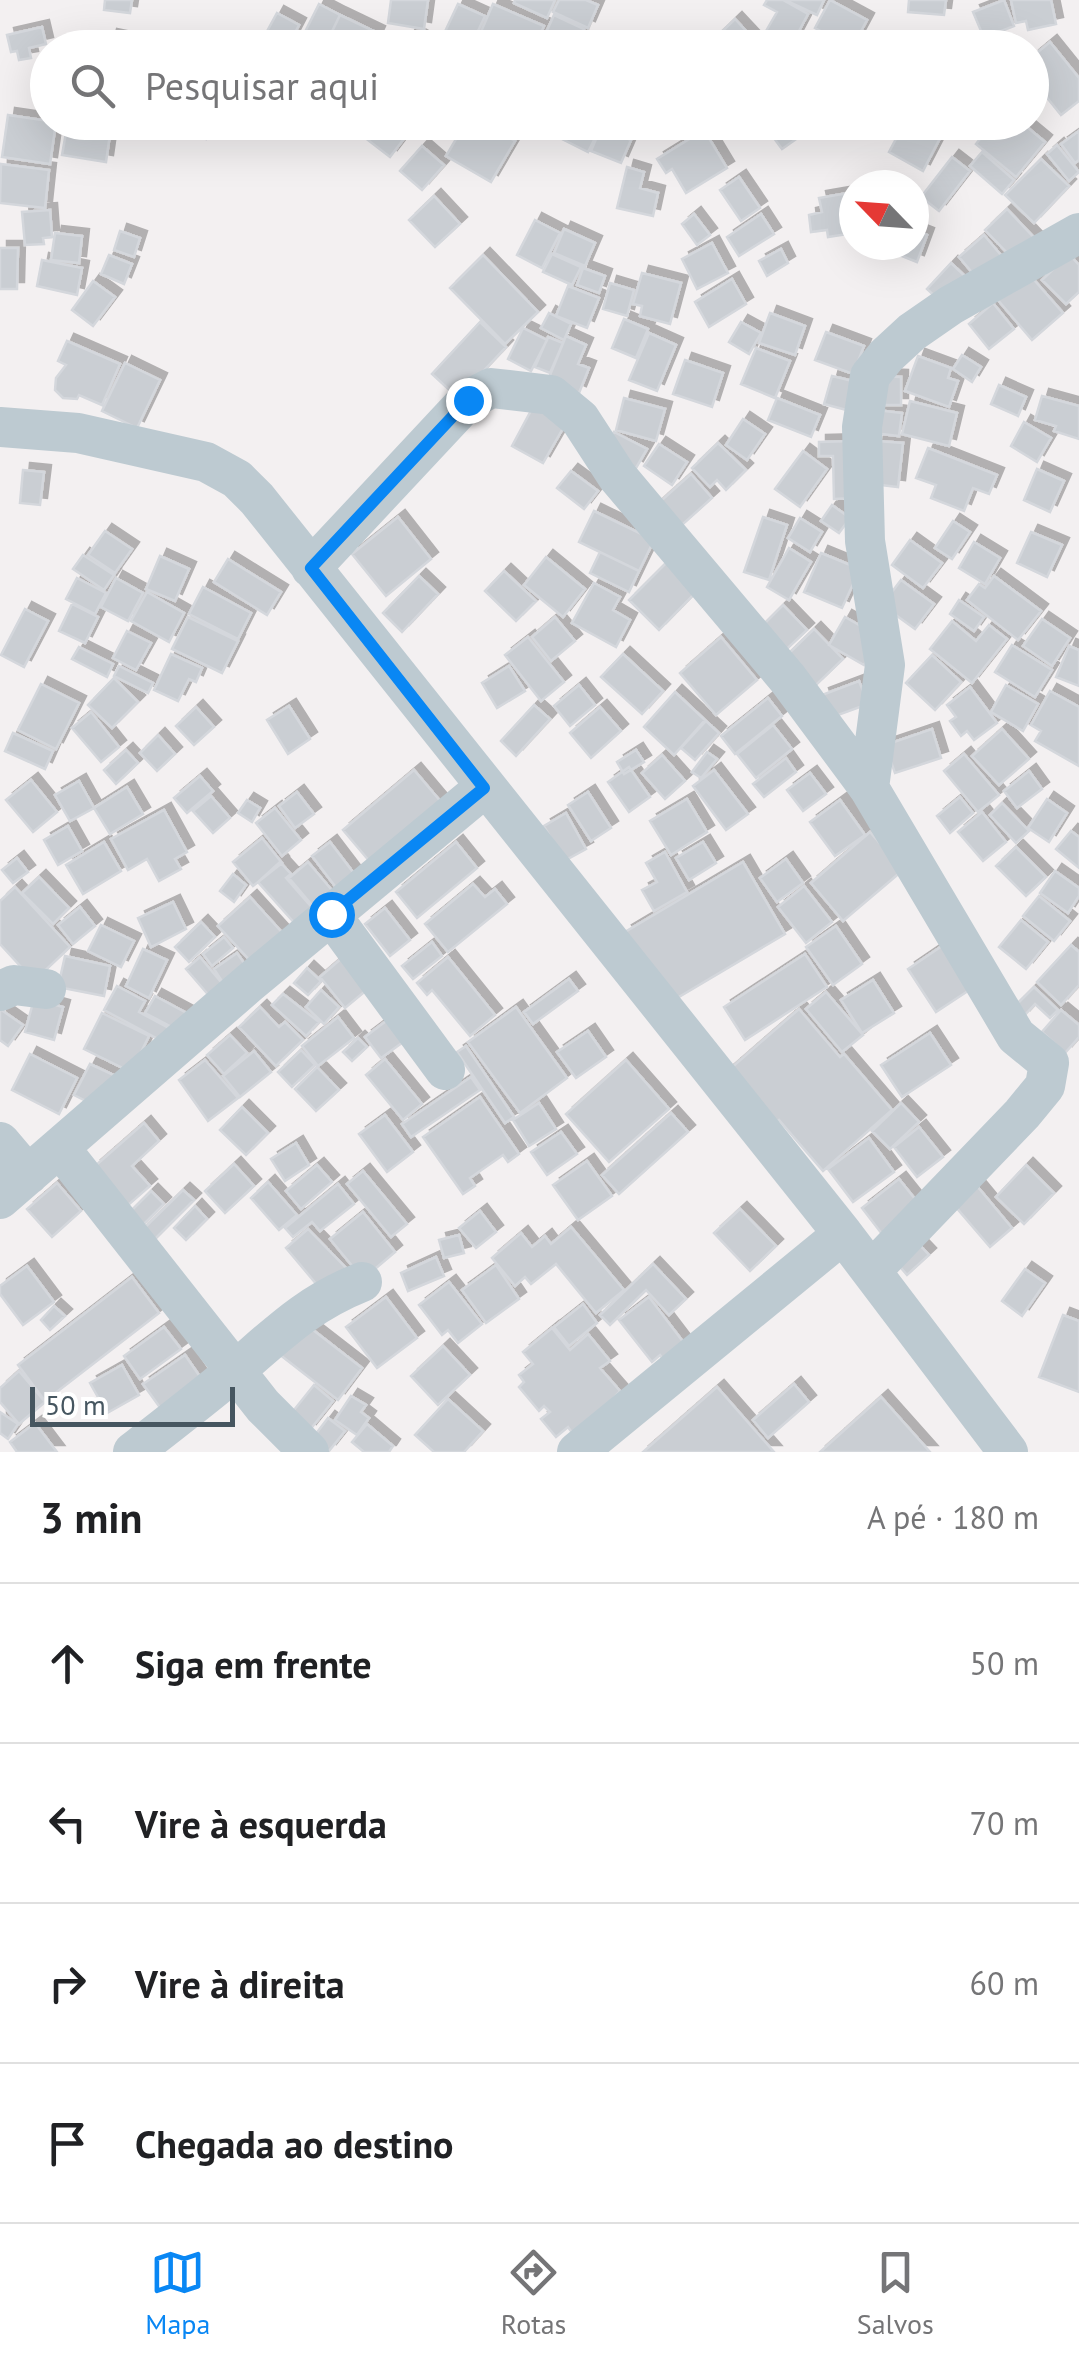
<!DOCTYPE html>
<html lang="pt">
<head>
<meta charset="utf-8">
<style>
	:root { --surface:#fff; --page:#f6f6f6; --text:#202124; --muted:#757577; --line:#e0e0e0; --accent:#0987f4 }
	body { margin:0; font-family:"PT Sans",sans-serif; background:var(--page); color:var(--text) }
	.compass { position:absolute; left:839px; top:170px; width:90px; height:90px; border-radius:50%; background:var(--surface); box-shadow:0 10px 40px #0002; rotate:295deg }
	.scale { position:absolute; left:30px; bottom:25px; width:205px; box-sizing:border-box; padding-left:10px; border:5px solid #465660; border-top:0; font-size:28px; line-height:35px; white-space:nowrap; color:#465660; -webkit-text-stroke:8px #fff; paint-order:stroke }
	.stop { position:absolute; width:30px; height:30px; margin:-22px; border:8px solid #0987f4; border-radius:50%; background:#fff }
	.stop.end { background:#0987f4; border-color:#fff; box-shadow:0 2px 10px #0008 }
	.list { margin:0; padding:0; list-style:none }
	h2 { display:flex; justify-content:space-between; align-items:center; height:130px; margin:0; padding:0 40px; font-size:42px }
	h2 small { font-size:32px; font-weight:400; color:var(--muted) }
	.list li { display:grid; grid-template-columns:65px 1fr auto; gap:30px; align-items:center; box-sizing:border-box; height:160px; padding:0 40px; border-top:2px solid var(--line) }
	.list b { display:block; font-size:38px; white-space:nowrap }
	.list em { font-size:32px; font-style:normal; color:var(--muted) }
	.icon { flex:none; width:55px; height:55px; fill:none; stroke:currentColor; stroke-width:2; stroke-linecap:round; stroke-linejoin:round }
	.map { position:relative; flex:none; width:1079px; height:1452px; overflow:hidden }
	.search { position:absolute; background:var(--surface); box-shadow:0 10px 40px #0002; left:30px; right:30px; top:30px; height:110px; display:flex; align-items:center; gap:25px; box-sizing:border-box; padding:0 35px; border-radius:55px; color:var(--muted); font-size:38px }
	.sheet { height:770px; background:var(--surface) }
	nav { display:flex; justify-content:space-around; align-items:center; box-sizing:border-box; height:140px; border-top:2px solid var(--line); background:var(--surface); font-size:28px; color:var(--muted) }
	nav a { display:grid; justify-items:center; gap:5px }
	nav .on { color:var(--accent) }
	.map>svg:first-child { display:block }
	.building { fill:#caced3; stroke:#d4d7dc; stroke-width:2.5; filter:url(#shadow) }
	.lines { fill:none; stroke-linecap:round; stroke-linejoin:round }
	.minor { stroke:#bdcad1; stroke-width:40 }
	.route { stroke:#0987f4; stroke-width:12 }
</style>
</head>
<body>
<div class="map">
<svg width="1079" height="1452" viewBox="0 0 1079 1452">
	<defs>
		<filter id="shadow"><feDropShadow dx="7" dy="-7" stdDeviation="0" flood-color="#0004"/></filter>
	</defs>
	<rect width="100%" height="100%" fill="#f3f0f1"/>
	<path class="building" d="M105,0H132L130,13L104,10Z
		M391,0H428L424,29L388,23Z
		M515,0H555L547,18L514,3Z
		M559,0H586L598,5L588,28L553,12Z
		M767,0H783L808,14L790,48H778L762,38L777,12L764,5Z
		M785,0H824L817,15Z
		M830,0L867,20L852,48L815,28Z
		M909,0H946L944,15L908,12Z
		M1004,0L1014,26L984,38L973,12Z
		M1011,0H1051L1056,24L1028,30L1026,21L1016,23Z
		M319,4L340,15L326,44L304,34Z
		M458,4L485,16L470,48L443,36Z
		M493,4L544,26L534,48H474Z
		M277,13L299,25L287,48H262L259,46Z
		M340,15L378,33L371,48H334L326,44Z
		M554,15L584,29L576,48H539Z
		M735,19L762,48H705Z
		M42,27L46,44L29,48L31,58L19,60L17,51L11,52L7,35Z
		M411,32L439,48H402Z
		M110,36L139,42L138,48H107Z
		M1050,42L1079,78V101L1061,115L1032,79V57Z
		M8,115L56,122L50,164L2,157Z
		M181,122H215L206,139Z
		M354,122H381L403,140L390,157L351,127Z
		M466,122H483L515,141L491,182L446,156Z
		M571,122H603L588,152L562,139Z
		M762,122H803L809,130L782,149Z
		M905,122L939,140L923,171L889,152Z
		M993,122H1021L1045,142L1016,177L976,144Z
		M67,127L110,134L106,162L62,155Z
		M601,127L631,140L621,163L591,151Z
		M704,130L727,168L686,193L672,169L666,173L657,159Z
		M1079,131V160L1075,163L1061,144Z
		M1057,145L1079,172L1069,181L1047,154Z
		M422,146L444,165L422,190L400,171Z
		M982,152L1014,180L1002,194L970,166Z
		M952,157L970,171L939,211L921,197Z
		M1041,159L1069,186L1034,223L1005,195Z
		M1,164L49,170L45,208L0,203Z
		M627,167L644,172L640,188L658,193L653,216L617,208Z
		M739,177L760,208L741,221L720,190Z
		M854,192V233L828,237L827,230L811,232L809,215L822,212L819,198Z
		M434,196L460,224L435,247L409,220Z
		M1007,209L1041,245L1019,265L985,230Z
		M50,210L52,237L43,238L44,244L25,245L22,212Z
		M694,214L710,235L697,245L682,224Z
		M761,214L774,234L739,256L727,237Z
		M535,220L560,233L542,268L517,255Z
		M564,229L595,243L585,266L554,253Z
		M914,230L927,235L917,262L879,247L914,245Z
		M120,231L140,238L134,257L114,250Z
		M55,233L82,236L79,263L51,260Z
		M984,235L1006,261L981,283L959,257Z
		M712,243L728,273L697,289L682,259Z
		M0,248H18L17,289H0Z
		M781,249L788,263L767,276L759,261Z
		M552,254L581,267L572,285L543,272Z
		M1069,254L1079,265V292L1066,304L1042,280Z
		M109,255L132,264L124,284L101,274Z
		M483,255L538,312L505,344L450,288Z
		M42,260L82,268L77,295L37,286Z
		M951,263L968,279L944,305L927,289Z
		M583,268L605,276L599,293L577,285Z
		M642,273L681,283L670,324L640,316L642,306L633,304Z
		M1028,273L1063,313L1032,340L997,299Z
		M732,279L746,304L709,327L695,302Z
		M93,281L115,297L93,326L72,310Z
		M610,283L634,290L627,316L603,309Z
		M568,286L599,298L587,328L556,316Z
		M993,303L1014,329L989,349L969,324Z
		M549,313L571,324L564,340L541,328Z
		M770,313L805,326L795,355L759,343Z
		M624,319L648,329L636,358L612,348Z
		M480,322L506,347L458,398L432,374Z
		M741,322L761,333L749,354L729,342Z
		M523,328L547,340L531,371L508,359Z
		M826,332L864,346L853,374L815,360Z
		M649,333L676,345L657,391L629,380Z
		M566,336L586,345L578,364L589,368L579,393L548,380Z
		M548,337L563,343L550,373L535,367Z
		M67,341L120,364L102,405L79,395L77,399L63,398L55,390L56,378L66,365L58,361Z
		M756,348L790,361L775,398L741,384Z
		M962,355L981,367L972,382L953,369Z
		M918,356L951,368L948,378L958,381L949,407L905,391Z
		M685,360L723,373L712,407L673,394Z
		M125,363L160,380L137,428L102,411Z
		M832,376L861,383L854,412L824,404Z
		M878,376L901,377V405H878Z
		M999,385L1026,397L1018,416L991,404Z
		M1042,396L1079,406V439L1054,431L1056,426L1035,420Z
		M624,398L665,409L656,441L616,430Z
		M777,398L820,415L811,437L768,420Z
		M910,401L957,413L949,446L902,434Z
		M534,405L566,423L543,463L512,446Z
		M876,410L902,413L899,436L873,433Z
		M743,419L765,434L747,460L726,445Z
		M1024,422L1051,438L1037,462L1011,446Z
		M614,432L647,449L636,468L604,452Z
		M853,441L854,498L834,499L833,456H819V442Z
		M877,441L903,443L898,487L872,484Z
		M718,443L746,470L726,490L717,480L710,487L692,468Z
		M659,444L687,462L672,485L644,466Z
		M928,448L997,475L989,494L973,488L964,511L931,498L936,485L916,478Z
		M803,451L827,469L800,507L775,489Z
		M1037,469L1064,481L1050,512L1024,500Z
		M23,470L44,472L40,505L20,503Z
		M571,471L598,491L584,509L557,488Z
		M691,474L712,498L674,532L653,508Z
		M832,505L850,518L839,533L821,521Z
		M594,511L654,540L639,571L579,542Z
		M398,517L431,559L386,596L352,554Z
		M763,517L787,525L769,580L744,572Z
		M800,518L822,532L810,552L788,538Z
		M953,521L970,532L952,559L935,548Z
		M105,531L132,549L115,573L88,555Z
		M1031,532L1062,545L1047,577L1017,563Z
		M910,540L942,563L923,588L892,565Z
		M974,542L1000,558L985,584L959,568Z
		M789,548L811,562L789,600L767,587Z
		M600,552L639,571L629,592L590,573Z
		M821,553L860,569L842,608L804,592Z
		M83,555L114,575L104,590L73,569Z
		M160,556L189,569L175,601L146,589Z
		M546,557L585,589L563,617L524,585Z
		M228,559L281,592L267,615L214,582Z
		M668,561L697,591L659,630L629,600Z
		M504,571L536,601L516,621L485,591Z
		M419,576L438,594L402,632L383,613Z
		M994,576L1041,611L1018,640L967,600L979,584L985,588Z
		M77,578L106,593L95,614L66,599Z
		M116,578L143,593L128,621L101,607Z
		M901,580L934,604L915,629L882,605Z
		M594,583L620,597L613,610L630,620L616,647L572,623Z
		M203,587L251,613L238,639L189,614Z
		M147,592L184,613L169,642L131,621Z
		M959,600L984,617L974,631L950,614Z
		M72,604L98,617L85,643L59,631Z
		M783,605L807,630L775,660L752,636Z
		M25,609L48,621L24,667L1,655Z
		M188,617L238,641L222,673L172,649Z
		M555,617L575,641L551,661L532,637Z
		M845,617L880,637L864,665L829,645Z
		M1042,619L1070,638L1052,666L1023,646Z
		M952,621L976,641L989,625L1007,639L972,683L930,649Z
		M814,629L843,659L816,685L781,661Z
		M127,631L151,643L136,670L113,658Z
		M528,637L564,682L541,701L505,655Z
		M721,637L757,680L716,715L680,673Z
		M1012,645L1052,670L1035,697L995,672Z
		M1069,646L1079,650V686L1056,677Z
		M79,647L113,664L107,677L72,659Z
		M171,654L202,668L196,682L189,679L178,701L154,690Z
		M623,654L663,691L642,714L601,677Z
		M932,655L961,682L935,710L906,683Z
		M119,666L153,683L148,693L114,676Z
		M509,666L525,691L497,708L482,683Z
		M114,678L138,702L112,728L88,705Z
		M859,681L868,704L830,718L822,695Z
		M41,684L79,703L56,749L18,730Z
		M579,685L595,705L570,726L554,706Z
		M1006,685L1038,704L1023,731L991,712Z
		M970,687L997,723L974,740L967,731L961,736L950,721L956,717L947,705Z
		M1050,691L1079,707V766L1035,741L1041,731L1031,725Z
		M675,692L705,720L674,755L644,727Z
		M768,698L782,716L735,754L721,736Z
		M534,705L550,719L516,756L501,741Z
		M289,706L310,739L288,754L267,720Z
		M196,707L214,727L194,745L176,726Z
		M600,707L621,731L591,758L570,733Z
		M91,712L119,747L101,762L72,728Z
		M706,721L719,733L695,760L681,748Z
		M773,725L792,749L756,778L737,754Z
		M932,729L941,758L895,773L885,745Z
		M1002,729L1029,759L999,785L972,756Z
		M13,733L53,751L45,769L5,751Z
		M158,735L175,754L157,771L140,753Z
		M126,750L138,763L116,784L104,770Z
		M636,750L644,762L624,774L617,762Z
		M707,752L717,759L701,778L692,772Z
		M964,754L999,795L978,812L944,771Z
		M662,755L685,781L665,799L642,773Z
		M786,758L796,772L764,797L753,784Z
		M629,767L650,797L629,812L608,782Z
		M414,770L447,809L376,869L343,830Z
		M714,770L748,814L726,830L693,786Z
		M1029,771L1042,789L1017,808L1004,791Z
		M810,773L826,794L803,811L787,790Z
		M200,776L213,791L187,813L174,798Z
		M31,780L57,812L33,832L6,800Z
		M79,781L94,808L70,821L55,795Z
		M127,787L143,814L110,834L94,808Z
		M297,792L314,814L295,828L279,806Z
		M588,792L611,828L591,841L568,805Z
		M211,796L230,818L213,833L193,811Z
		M960,797L973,813L950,833L937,816Z
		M687,799L707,832L671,855L650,821Z
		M1047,799L1067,813L1049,842L1028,828Z
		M247,800L260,808L252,822L238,813Z
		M840,800L865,835L835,856L810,822Z
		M1002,803L1029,831L1016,843L990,815Z
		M275,808L301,840L282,856L256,823Z
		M164,810L187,852L175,859L181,869L159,881L147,859L128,870L111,839Z
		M982,812L1006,842L983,861L958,832Z
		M566,813L586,849L564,861L544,826Z
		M68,826L82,851L58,865L44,840Z
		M1071,831L1079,837V868L1056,849Z
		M870,832L903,870L843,921L811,883Z
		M262,838L282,863L253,886L233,862Z
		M104,842L121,871L83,894L66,865Z
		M330,842L359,880L341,894L312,856Z
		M456,842L477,868L417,918L396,892Z
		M703,842L716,863L689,880L676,858Z
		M1016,847L1046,877L1026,896L996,866Z
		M665,852L687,892L654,911L642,890L657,882L646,863Z
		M17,858L28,872L13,883L2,870Z
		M786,859L803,883L777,902L760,878Z
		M280,862L291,874L286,878L315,911L298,927L258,882Z
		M308,862L336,895L317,911L289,878Z
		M743,862L785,934L667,1004L625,932Z
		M1055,871L1079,888V896L1068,913L1040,893Z
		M233,874L246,885L234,902L220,891Z
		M39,877L69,908L53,924L22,893Z
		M473,884L485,897L495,889L507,904L448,952L425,924Z
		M804,886L832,922L806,943L778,907Z
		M15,887L70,947L34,981L0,944V901Z
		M1039,896L1070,921L1054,941L1023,916Z
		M250,897L287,938L256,967L218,926Z
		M173,902L186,929L151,947L138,918Z
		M80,907L95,926L73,944L58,925Z
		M385,908L410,940L390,956L365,924Z
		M1021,920L1048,942L1026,969L999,947Z
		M201,922L215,937L189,962L175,947Z
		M101,925L134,941L121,967L88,951Z
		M836,926L862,964L833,985L806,947Z
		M224,937L233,948L212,966L203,954Z
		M432,942L442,956L413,979L402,966Z
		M1071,945L1079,952V985L1061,1005L1037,982Z
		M942,946L971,989L936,1012L908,969Z
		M143,949L167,960L149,998L126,986Z
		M237,953L253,976L229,992L214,969Z
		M805,954L827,987L745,1040L724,1007Z
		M65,956L110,966L104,996L58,987Z
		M200,957L226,988L212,999L186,969Z
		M343,957L369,988L345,1008L320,977Z
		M448,957L495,1015L470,1036L432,990L427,995L417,983Z
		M307,968L321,981L308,995L294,983Z
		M569,979L578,991L533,1024L524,1012Z
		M873,980L894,1013L862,1033L841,1000Z
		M117,986L145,1001L139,1012L178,1033L171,1046L104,1010Z
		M1034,987L1058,1010L1050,1018L1035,1004L1023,1017L1013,1008Z
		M321,990L339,1007L324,1024L306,1007Z
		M826,992L863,1035L842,1052L806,1009Z
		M283,994L319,1022L306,1036L272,1005Z
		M155,996L194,1017L185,1034L145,1013Z
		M34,999L63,1007L54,1040L25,1032Z
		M260,1007L279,1027L285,1022L303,1040L276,1066L239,1027Z
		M516,1007L567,1078L520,1113L468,1042Z
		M0,1009L23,1025L8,1046L0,1040Z
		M799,1009L840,1057L844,1054L892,1110L823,1171L779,1120L768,1129L722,1076Z
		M1061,1010L1079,1025V1037L1065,1053L1042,1032Z
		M102,1013L149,1036L131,1072L84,1049Z
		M338,1017L354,1038L318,1066L302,1046Z
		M390,1018L406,1040L381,1058L365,1037Z
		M588,1031L606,1057L576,1078L557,1052Z
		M930,1033L951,1065L902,1097L881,1065Z
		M230,1035L247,1053L224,1074L207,1055Z
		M358,1038L367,1047L352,1061L343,1052Z
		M466,1046L514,1117L505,1123L457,1052Z
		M301,1050L315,1065L292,1087L278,1072Z
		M254,1051L271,1072L240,1097L223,1076Z
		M30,1054L77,1078L59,1114L12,1090Z
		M385,1059L422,1104L403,1120L366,1075Z
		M205,1060L238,1098L208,1121L179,1080Z
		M626,1060L669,1109L609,1162L566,1114Z
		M90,1064L118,1077L102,1109L74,1095Z
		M317,1067L339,1090L316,1111L295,1089Z
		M471,1077L480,1090L411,1137L402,1124Z
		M480,1097L519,1154L508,1162L503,1155L470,1178L475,1186L463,1194L423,1137Z
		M539,1103L556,1129L529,1146L513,1120Z
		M901,1103L919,1122L890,1149L872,1131Z
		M242,1107L268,1133L246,1155L220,1130Z
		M671,1113L688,1132L619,1194L602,1175Z
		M385,1115L413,1152L387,1172L359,1134Z
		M144,1123L159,1141L132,1166L150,1186L127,1206L94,1167Z
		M919,1127L943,1157L917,1177L894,1147Z
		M561,1132L577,1154L547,1175L531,1152Z
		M869,1138L894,1172L853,1202L828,1169Z
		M296,1143L309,1165L285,1181L271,1159Z
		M587,1161L612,1196L578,1220L553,1185Z
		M234,1164L254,1186L225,1213L205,1191Z
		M317,1165L332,1182L301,1209L286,1191Z
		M1026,1165L1054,1193L1024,1224L996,1197Z
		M363,1171L407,1224L391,1237L347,1184Z
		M899,1179L919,1204L882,1234L862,1208Z
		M268,1182L297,1215L279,1230L251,1198Z
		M57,1183L81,1211L52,1237L27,1209Z
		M338,1184L354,1204L320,1231L312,1222L293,1237L285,1228Z
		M977,1186L1012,1228L990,1247L955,1206Z
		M183,1190L194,1200L148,1246L137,1235Z
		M151,1191L164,1204L140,1228L127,1215Z
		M195,1206L207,1219L186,1240L174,1228Z
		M740,1209L776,1246L750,1271L714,1233Z
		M480,1211L496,1232L476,1248L459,1228Z
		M363,1212L395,1252L363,1279L330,1239Z
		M571,1227L624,1290L596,1313L556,1264L531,1284L525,1277L515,1286L492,1258L521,1233L532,1247L545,1236L551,1244Z
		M308,1229L348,1270L323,1292L286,1248Z
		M459,1235L464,1253L444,1258L439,1240Z
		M912,1237L929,1255L907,1275L891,1256Z
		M436,1257L444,1276L408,1291L401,1273Z
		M653,1264L686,1299L669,1315L646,1290L610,1325L600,1315Z
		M496,1265L519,1299L486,1323L462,1290Z
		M27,1266L54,1302L23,1325L0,1294V1286Z
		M1025,1269L1045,1283L1022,1316L1002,1301Z
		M132,1277L159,1313L45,1401L18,1365Z
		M449,1282L482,1324L458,1343L448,1330L442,1335L419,1305Z
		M386,1297L417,1338L377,1368L346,1327Z
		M649,1297L684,1343L663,1359L660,1355L652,1362L619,1320Z
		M583,1304L597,1323L569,1346L554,1327Z
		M54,1306L65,1316L50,1330L41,1320Z
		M1063,1315L1079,1321V1392L1039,1377Z
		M304,1323L362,1368L338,1400L279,1354Z
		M164,1327L181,1349L140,1379L124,1356Z
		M552,1328L570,1350L588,1334L610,1361L600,1368L620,1391L576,1438L568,1427L556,1437L541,1419L550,1412L544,1406L539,1411L519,1387L524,1382L519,1375L533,1364L523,1352Z
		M443,1346L470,1375L438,1405L411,1376Z
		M185,1355L205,1384L164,1413L143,1384Z
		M122,1365L139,1395L107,1413L90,1383Z
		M19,1371L45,1402L19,1424L0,1402V1388Z
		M794,1384L809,1402L768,1438L753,1420Z
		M314,1385L333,1401L309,1431L290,1415Z
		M717,1387L774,1452H643Z
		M351,1396L366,1405L361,1412L369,1418L357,1435L335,1420Z
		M881,1397L930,1452H820Z
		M448,1399L483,1431L464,1452H434L415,1435Z
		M0,1412L18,1424L8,1439L0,1433Z
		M328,1418L345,1431L329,1451L312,1439Z
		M35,1423L57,1452H17L10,1442Z
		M367,1424L393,1446L389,1452H364L352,1442Z"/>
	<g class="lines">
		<path class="minor" d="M0,427L78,433L206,462L237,479L257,499L843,1234L1008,1452
			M311,568L468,400L491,388L551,395L580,419L617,476L788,679L869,788L1016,1036L1049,1063L1045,1086L1022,1114L871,1271
			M869,788L885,665L865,541L862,427L870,376L886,356L912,332L951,305L1079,233
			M331,915L445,1070
			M0,991L14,985L46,989
			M0,1142L28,1175
			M60,1148L263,1406L309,1452
			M0,1199L248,984L484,788
			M133,1452C167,1425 203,1398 236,1370C279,1333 307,1304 362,1282
			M577,1452L843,1234"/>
	</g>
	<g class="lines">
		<path class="route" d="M331,914L484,788L311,568L468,400"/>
	</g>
</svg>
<svg class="compass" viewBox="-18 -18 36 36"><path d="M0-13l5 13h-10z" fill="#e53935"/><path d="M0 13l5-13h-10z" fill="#757577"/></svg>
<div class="scale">50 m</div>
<div class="stop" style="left:331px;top:914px"></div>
<div class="stop end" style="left:468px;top:400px"></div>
<div class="search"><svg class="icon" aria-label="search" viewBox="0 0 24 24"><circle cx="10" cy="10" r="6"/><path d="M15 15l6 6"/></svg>Pesquisar aqui</div>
</div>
<section class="sheet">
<h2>3 min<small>A pé · 180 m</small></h2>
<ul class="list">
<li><svg class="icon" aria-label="ahead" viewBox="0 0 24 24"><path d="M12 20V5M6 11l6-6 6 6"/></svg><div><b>Siga em frente</b></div><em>50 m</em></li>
<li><svg class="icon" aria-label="left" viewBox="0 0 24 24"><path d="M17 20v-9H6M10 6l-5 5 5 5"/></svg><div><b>Vire à esquerda</b></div><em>70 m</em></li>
<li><svg class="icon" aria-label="right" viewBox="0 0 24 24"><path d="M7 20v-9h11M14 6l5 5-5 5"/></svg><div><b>Vire à direita</b></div><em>60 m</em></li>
<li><svg class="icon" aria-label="arrive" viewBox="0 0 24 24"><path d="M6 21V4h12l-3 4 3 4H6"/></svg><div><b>Chegada ao destino</b></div></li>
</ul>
</section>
<nav>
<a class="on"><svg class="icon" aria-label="map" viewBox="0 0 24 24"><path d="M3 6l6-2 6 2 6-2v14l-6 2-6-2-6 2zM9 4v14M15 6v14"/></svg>Mapa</a>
<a><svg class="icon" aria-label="directions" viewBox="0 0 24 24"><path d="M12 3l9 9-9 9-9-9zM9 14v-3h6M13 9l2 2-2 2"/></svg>Rotas</a>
<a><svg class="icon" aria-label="saved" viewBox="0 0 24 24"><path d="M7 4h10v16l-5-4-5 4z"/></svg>Salvos</a>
</nav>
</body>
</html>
